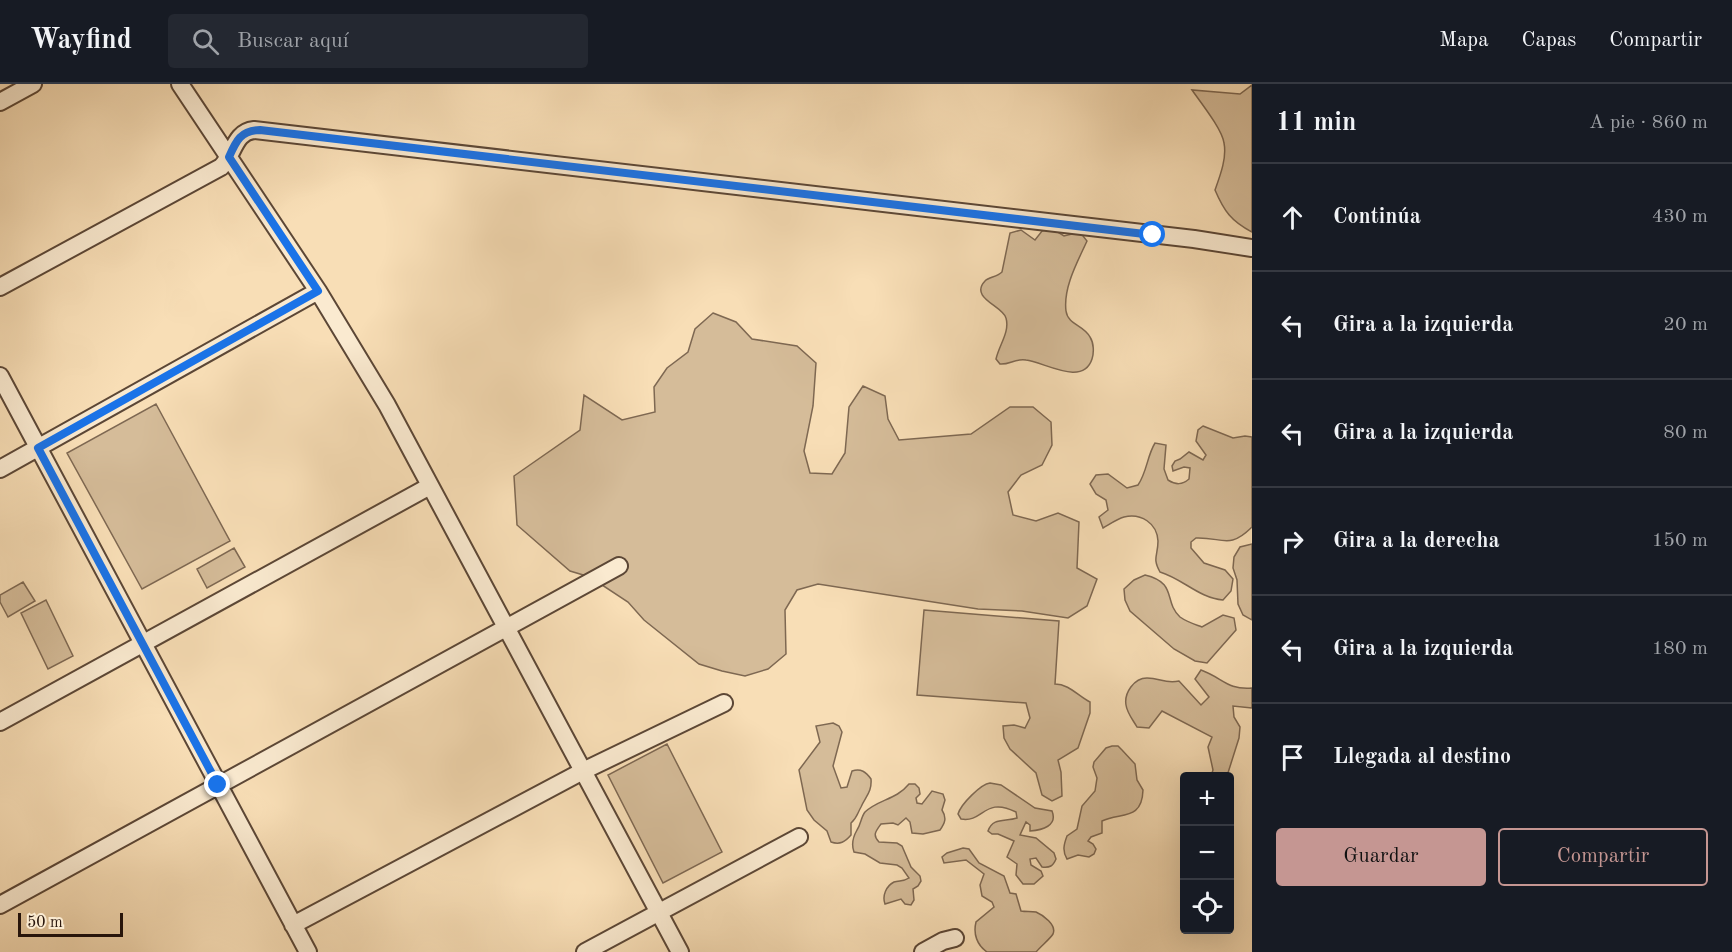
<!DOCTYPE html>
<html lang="es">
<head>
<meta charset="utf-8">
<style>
	:root { --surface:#171b24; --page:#242831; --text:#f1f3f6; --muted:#9ea1a6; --line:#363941; --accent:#c59692 }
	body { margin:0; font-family:"Old Standard TT",serif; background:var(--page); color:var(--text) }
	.controls { position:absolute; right:18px; bottom:18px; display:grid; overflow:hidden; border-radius:6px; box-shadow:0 6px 24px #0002 }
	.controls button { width:54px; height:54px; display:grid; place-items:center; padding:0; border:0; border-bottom:2px solid var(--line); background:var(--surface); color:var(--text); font:30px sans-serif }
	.scale { position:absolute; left:18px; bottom:15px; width:105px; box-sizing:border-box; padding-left:6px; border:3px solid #28150b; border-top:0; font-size:16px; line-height:21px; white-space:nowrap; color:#28150b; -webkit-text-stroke:4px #faead0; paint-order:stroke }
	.stop { position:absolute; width:18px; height:18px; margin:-14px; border:4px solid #1a73e8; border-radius:50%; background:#fff }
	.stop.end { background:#1a73e8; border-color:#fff; box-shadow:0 2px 6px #0008 }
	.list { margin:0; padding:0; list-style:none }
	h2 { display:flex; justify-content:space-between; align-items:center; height:78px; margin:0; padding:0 24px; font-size:26px }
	h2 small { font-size:20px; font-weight:400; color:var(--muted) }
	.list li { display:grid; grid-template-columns:39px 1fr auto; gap:18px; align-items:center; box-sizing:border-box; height:108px; padding:0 24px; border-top:2px solid var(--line) }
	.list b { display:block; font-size:22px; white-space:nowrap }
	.list em { font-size:20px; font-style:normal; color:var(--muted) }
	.actions { display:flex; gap:12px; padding:18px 24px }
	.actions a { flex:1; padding:14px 0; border:2px solid var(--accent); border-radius:6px; text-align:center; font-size:21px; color:var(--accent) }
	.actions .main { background:var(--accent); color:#111 }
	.icon { flex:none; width:33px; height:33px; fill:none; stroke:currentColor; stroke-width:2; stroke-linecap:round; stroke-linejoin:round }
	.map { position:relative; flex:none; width:1252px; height:868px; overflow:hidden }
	header { display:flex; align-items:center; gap:36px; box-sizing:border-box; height:84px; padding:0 30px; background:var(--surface); border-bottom:2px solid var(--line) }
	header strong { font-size:28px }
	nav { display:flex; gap:33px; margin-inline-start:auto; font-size:21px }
	.search { width:420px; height:54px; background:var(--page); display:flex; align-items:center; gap:15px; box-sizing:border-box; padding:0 21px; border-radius:6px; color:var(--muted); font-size:22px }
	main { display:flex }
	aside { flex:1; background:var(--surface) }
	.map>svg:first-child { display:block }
	.green { fill:#d5bc99; stroke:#7e6852; stroke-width:1.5 }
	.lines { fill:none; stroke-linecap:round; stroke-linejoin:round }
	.minor-casing { stroke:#5c4736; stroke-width:20 }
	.minor { stroke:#faead0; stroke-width:16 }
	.route { stroke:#1a73e8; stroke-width:8 }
</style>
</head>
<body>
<header>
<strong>Wayfind</strong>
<div class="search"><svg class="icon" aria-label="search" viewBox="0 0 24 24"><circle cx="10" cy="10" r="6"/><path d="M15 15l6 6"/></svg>Buscar aquí</div>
<nav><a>Mapa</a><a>Capas</a><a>Compartir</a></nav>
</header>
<main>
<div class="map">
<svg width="1252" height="868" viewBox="0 0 1252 868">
	<rect width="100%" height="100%" fill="#f8deb6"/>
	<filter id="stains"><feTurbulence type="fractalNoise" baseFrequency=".00333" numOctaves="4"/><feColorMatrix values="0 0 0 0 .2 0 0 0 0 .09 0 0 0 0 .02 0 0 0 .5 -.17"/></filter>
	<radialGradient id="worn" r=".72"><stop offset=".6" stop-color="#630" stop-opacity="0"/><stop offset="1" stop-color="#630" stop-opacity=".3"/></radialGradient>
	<path class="green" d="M1252,1V148C1231,137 1224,127 1215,106C1220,92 1227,74 1224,59C1222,45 1201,19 1192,6L1240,10Z
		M1047,145H1053L1064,152L1080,148L1087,157C1078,177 1063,203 1066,227C1068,241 1084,241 1090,253C1094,259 1094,269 1092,275C1083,303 1044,278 1026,276C1016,274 1009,281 1000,280L996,275C999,261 1010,248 1006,234C1003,222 969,214 985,197C989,193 997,193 1002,188L1010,149L1021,146L1035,156L1042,147Z
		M713,229L736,238L752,255L797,262L816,279L813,322L804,367L810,389L832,390L845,369L849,323L863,302L885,312L888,335L899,356L971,350L1010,323H1033L1051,338L1052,361L1042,381L1021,391L1008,408L1013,431L1036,437L1058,429L1079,438L1077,484L1097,495L1087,522L1068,534L1022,527L978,525L818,500L797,506L785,526L786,570L768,585L745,592L722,587L699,580L644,536L628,518L590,493L570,487L517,441L514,392L580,346L584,311L622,336L655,328L654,303L667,284L688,268L695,245Z
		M156,320L230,457L142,505L67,369Z
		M1203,342L1233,354L1245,352L1252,353V443C1229,466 1223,453 1196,454L1191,458V464L1204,479L1225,486L1233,495L1231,507L1223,516C1199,514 1183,495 1160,488C1152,474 1158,472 1158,457C1157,439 1141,429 1124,433C1117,435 1110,440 1103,444L1099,433L1108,426L1106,416L1096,410L1090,400L1096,391L1108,390L1127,404L1138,401C1147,388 1147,372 1155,359L1166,361L1164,385L1168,396C1176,401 1182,401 1189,395L1190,384L1184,383L1173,387L1172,382L1175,377L1180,375L1189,368L1203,376L1206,371L1196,357L1198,346Z
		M1252,460V536L1243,531L1238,520L1237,496L1233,484L1234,473L1240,463Z
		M234,464L245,483L207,504L197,485Z
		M1145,491C1178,499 1163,517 1180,533C1187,538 1194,540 1202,543L1223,531L1234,534L1236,546L1207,579L1195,577L1174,565L1130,527L1125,516L1124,505L1134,496Z
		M23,498L35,517L8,533L0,518V511Z
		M46,516L73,572L48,585L21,529Z
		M924,526L1059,537L1055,600C1069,600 1078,612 1090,618V629L1078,664L1058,676L1061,688L1062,712L1052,717L1042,711L1036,689L1010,665L1004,654L1003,642L1014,641L1025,644L1030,634L1026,619L917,611Z
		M1201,586C1223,594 1227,606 1252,604V624L1233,622L1234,633L1240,643L1239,654L1227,692H1211L1213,686L1208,663L1212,653L1162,627L1149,644L1137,643C1133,636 1127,629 1126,621C1124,609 1134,594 1147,594C1160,594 1165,600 1179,597L1201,621L1209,613L1195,595Z
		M833,639L839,642L842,648L833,682L841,704L847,703L852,687C861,684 866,688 871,695C872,708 866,712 861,723C857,730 857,734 851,739V751C845,758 840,761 831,758L827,747L814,736L807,726L799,686L820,658L816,642Z
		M667,660L722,768L663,799L608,691Z
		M1112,662H1118L1122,666L1135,680L1137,696L1143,706C1142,737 1121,728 1102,737V749L1091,753L1088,757L1093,760L1096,765L1094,770L1089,773L1078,771L1067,775C1062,767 1064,760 1067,752L1077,745L1082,722L1095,707L1097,694L1093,683L1094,678L1106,664Z
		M990,699L1001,701L1035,724L1052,727C1058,742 1042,746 1030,747V741L1026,738L1020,751L1036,754L1054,769L1056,775C1053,782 1050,784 1042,783L1036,774L1030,775L1031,781L1041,787L1043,792L1034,800H1023L1016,791L1017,780L1007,773L1014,757L998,750H992L988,747C993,733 1005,738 1017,734L1016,728C984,712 984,739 961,735L958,730C961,720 981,700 990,699Z
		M909,700H915L919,704L920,710L916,714L917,719L922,720L932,707L943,710L945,716L942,726C947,734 945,739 940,746L923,750L912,749L910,738L906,734L898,741L893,739L881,740C876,747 872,751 879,758L897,759L902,762L911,783L920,792L921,797L918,802L913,805L914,816L911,821L905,820L901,815L885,820C882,812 886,802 894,798C899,796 903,798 909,794L902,784L897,781L880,779L865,770L854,768C851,760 853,753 857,746C861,740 861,733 865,728C879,715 896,716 909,700Z
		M963,764L969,765L979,779L1004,792L1010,809L1016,810L1021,827C1026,828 1031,827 1036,828C1043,831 1057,841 1053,850C1050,855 1041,862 1036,868H987C977,861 973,850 976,838L994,823L992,818L982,812L980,801L984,790L966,776L944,779L942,773L947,769Z"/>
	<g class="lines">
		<defs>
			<path id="minor" d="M180,0L318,207L387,321L680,868
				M0,18L33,0
				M0,203L221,83C234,71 234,48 254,46L1194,155L1252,164
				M0,292L308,868
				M0,385L318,207
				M0,638L430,402
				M0,821L619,482
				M293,841L583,687L724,619
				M585,868L799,753
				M923,868L943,857L955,854"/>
		</defs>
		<use href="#minor" class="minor-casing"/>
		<use href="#minor" class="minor"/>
	</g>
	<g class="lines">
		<path class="route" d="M218,701L38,364L318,207L229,73C236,57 241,46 260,46L1153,151"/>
	</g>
	<rect width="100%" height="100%" filter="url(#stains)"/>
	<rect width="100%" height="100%" fill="url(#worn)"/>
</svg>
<div class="controls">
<button>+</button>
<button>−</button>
<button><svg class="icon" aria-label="locate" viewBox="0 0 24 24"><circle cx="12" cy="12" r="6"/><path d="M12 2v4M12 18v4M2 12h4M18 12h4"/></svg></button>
</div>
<div class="scale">50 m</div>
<div class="stop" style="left:1153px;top:151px"></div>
<div class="stop end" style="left:218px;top:701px"></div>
</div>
<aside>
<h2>11 min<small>A pie · 860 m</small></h2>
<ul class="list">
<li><svg class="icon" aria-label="ahead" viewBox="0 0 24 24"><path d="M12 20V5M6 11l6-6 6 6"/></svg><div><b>Continúa</b></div><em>430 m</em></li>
<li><svg class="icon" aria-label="left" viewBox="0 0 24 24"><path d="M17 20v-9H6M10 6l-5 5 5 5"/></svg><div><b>Gira a la izquierda</b></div><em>20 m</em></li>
<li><svg class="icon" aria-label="left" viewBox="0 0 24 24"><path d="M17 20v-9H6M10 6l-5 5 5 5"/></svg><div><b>Gira a la izquierda</b></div><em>80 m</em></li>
<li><svg class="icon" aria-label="right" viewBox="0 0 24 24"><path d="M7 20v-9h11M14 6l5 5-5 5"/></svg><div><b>Gira a la derecha</b></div><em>150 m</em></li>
<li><svg class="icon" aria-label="left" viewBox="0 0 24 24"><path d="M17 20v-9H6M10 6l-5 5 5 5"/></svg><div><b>Gira a la izquierda</b></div><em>180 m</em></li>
<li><svg class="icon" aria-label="arrive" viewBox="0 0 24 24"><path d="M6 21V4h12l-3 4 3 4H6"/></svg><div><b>Llegada al destino</b></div></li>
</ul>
<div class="actions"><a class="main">Guardar</a><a>Compartir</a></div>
</aside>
</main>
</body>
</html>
